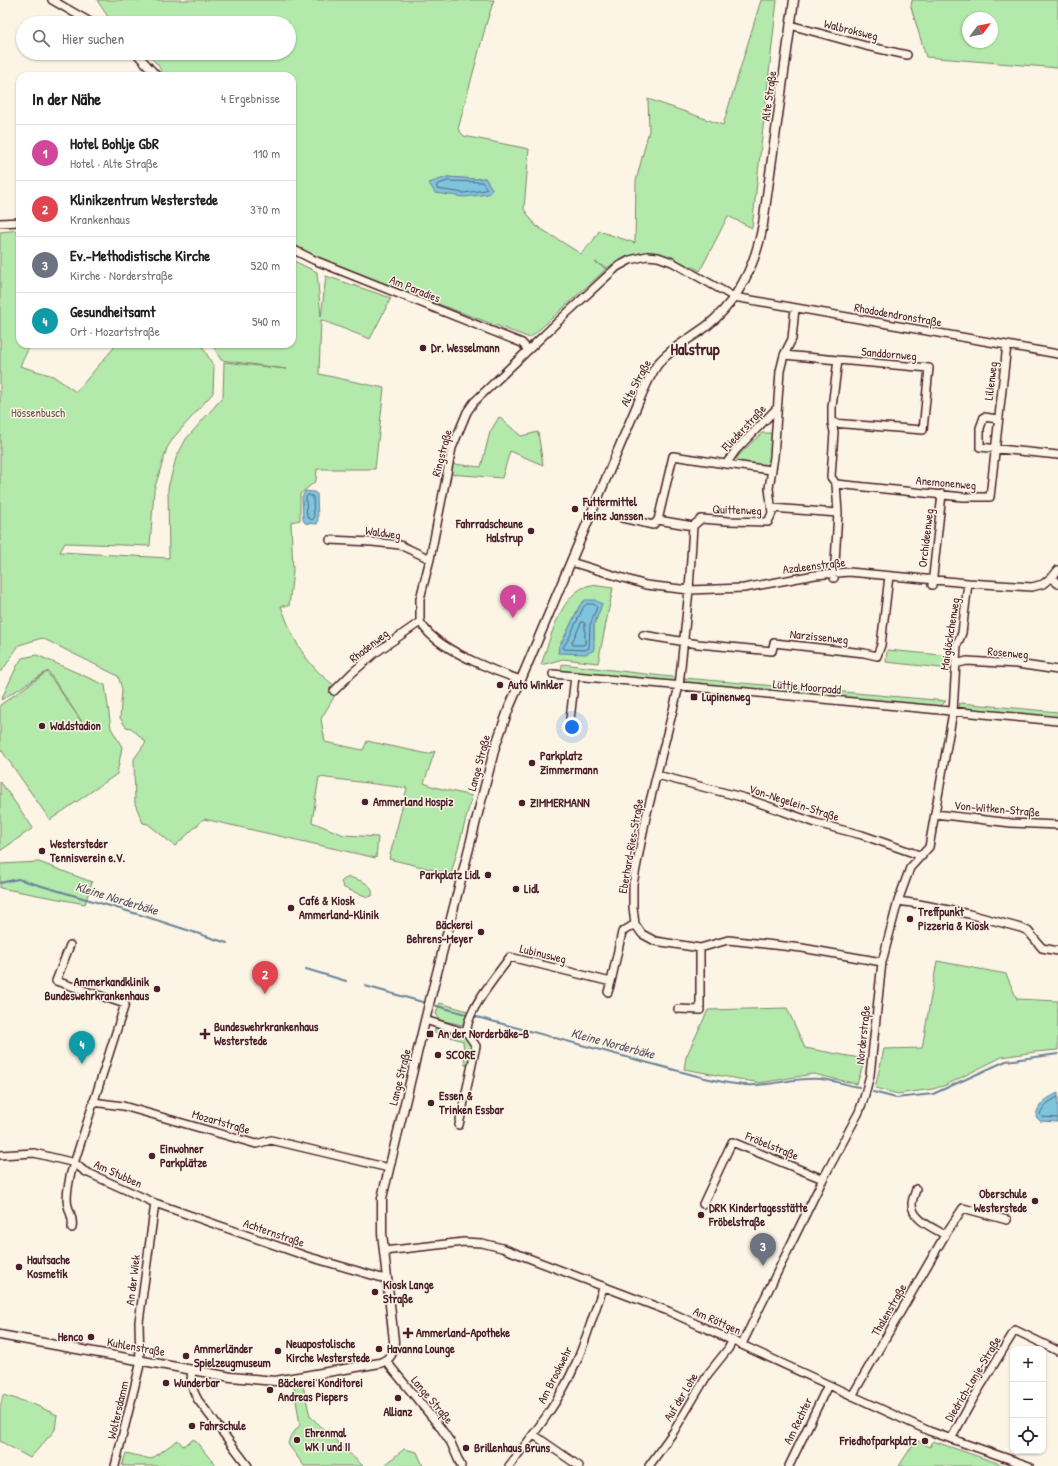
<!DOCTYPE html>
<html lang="de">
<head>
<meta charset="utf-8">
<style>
	:root { --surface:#fff; --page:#f2f2f2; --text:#202124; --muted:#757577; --line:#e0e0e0; --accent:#4a1f2b }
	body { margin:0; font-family:"Patrick Hand",sans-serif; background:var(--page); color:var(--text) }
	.controls { position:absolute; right:12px; bottom:12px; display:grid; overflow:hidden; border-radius:8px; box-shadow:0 1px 3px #0004 }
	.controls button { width:36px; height:36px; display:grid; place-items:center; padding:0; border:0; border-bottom:1px solid var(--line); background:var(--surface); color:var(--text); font:20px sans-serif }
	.compass { position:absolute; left:962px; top:12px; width:36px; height:36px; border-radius:50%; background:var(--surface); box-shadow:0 1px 3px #0004; rotate:58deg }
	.you { position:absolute; left:572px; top:727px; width:14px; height:14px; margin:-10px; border:3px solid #fff; border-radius:50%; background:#1a73e8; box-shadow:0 0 0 6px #1a73e833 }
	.badge { display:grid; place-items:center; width:26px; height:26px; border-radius:50%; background:var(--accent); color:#fff; font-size:13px; font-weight:700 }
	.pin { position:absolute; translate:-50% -33px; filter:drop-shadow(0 1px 2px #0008) }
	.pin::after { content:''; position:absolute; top:21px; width:14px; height:12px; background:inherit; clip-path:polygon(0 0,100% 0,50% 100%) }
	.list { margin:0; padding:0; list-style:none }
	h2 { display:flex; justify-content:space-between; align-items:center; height:52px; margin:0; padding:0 16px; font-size:17px }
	h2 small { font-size:13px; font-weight:400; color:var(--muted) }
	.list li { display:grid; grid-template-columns:26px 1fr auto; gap:12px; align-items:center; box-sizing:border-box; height:56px; padding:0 16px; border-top:1px solid var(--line) }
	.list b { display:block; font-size:15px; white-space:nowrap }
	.list p { margin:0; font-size:13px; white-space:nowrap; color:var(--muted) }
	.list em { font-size:13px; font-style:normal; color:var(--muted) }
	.icon { flex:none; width:22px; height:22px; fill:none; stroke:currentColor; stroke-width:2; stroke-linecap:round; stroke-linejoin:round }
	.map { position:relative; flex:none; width:1058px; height:1466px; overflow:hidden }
	.search { position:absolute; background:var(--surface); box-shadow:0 1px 3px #0004; left:16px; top:16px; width:280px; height:44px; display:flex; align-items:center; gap:10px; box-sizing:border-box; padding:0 14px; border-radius:22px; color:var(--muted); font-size:15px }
	.panel { position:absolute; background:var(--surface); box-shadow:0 1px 3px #0004; left:16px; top:72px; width:280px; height:276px; border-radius:12px }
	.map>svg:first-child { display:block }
	.green { fill:#b3e9ab; stroke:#7e846b; fill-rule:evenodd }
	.water { fill:#7dc4de; stroke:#698296 }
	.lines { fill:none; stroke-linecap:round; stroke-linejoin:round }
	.shore { stroke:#5e6173; stroke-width:1 }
	.stream { stroke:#698296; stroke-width:2 }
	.minor-casing { stroke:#4a1f2b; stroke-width:10 }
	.tertiary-casing { stroke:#4a1f2b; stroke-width:11 }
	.minor { stroke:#fcf5e5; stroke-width:7 }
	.tertiary { stroke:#fcf5e5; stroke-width:8 }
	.poi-dot { fill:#4a1f2b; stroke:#fcf5e5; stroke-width:1.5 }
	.labels { text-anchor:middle; stroke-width:3; stroke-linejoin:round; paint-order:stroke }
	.street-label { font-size:12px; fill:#4a1f2b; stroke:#fcf5e5 }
	.poi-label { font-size:12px; font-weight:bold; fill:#4a1f2b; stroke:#fcf5e5; text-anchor:start }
	.park-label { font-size:12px; fill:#64524b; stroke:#fcf5e5 }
	.water-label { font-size:13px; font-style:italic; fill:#595161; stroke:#fcf5e5 }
	.district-label { font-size:16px; font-weight:bold; fill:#4a1f2b; stroke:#fcf5e5 }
</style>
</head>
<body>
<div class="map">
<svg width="1058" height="1466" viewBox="0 0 1058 1466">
	<rect width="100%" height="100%" fill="#fcf5e5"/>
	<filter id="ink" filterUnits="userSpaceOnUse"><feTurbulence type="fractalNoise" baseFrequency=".025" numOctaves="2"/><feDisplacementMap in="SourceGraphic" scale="8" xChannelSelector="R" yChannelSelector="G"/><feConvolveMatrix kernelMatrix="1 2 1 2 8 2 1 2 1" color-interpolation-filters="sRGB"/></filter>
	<g filter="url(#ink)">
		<path class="green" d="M97,0H494L487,21L458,129L464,136L529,149L524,209L535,225L581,254L593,241L599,231L635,243L636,181L649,130L648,99L723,125L761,0H777L752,228L728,216L700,271L695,268C682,264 670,256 657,253C640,249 620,259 607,268L595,262L606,269L530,338L333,265L292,244V76H164L158,65L146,53H289V23H112ZM447,177L475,179L485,178L492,189Z
			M912,0H1058V68L926,57L911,7ZM968,18H992V42H968Z
			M20,230V344H31L20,366L53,376L76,392L117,344H201L214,367L213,393L174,437L167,448L154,490L150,546L65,543L60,552L169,558L168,488L176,458L186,439L223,397L224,362L286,369L221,360L212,344H292V260L317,272L321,317L326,276L391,298L370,339L321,320L319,374L384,388L375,469H317L316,481L300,494V520L291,522L293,571L289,606H281C294,641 304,663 335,686L334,697L321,719L325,742L363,750L367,741L428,754L435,751L424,783L434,787L472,796L451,874L389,859L407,788L319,777L312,822L344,835L378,837L376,858L204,819L175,846L148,824L143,823L135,804L134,759L146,742L131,728L126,727L120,718L122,689L118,676L42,638L19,645L2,671H0V232Z
			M499,417L521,436L538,432L543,465L510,451L502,478L450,474L453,464L481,467L490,432Z
			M762,433H773L770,466L737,463V457Z
			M591,585L613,588L598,663L563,659L541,665C550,640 561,590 591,585ZM602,604L594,625V640L559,646L564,638L580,605Z
			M887,650L952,656L950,669L886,662Z
			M37,655L105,685L111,728L122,747L117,774L50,820L0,748V705L47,672L82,722L48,671L1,700L17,666L22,658Z
			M562,664L662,676L946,701L940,707L767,690L561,673Z
			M960,703L1058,712V718L959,708Z
			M0,781L33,828L0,851Z
			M39,862L92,882L85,904L0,888V864Z
			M349,877C358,880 375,883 372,896L368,897L344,888L341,882L343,880Z
			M937,961L1006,974L1017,999L1058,1001V1050L1035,1052L1002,1057L946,1085L933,1089L898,1094L875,1088L884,1049L922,1048Z
			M440,1003L468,1011L463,1025L439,1020L436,1013Z
			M787,1008L805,1048L865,1059L857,1084L813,1074L760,1083L684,1069L686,1057L708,1010Z
			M436,1026L466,1036L472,1047L468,1065H465L463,1041L434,1032Z
			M302,1381L310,1416L363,1466H304L288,1444L290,1437L300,1425L293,1382Z
			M3,1395L33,1404L57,1415L55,1430L30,1458L0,1441V1408Z
			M194,1439L216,1466H122L126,1453L151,1459L178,1440L183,1446Z
			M916,1440L930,1447L933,1441L1006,1466H899Z
			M404,1449L417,1452L423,1466H384Z"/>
		<path class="water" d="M447,177L475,179L485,178L492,189L488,194L464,197L435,193L429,183Z
			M305,491L314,492L317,494L318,520L317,524L305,523L303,520L302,497Z
			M585,600H595L602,604L594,625V650L586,654L558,653L559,646L564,638L580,605Z
			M1058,1093V1122L1040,1121L1036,1117C1037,1104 1047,1098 1058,1093Z"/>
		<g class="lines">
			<path class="shore" d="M448,181L482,182L487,189L485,190L464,193L437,189V185Z
				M308,495L312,496L313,497L314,518L312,520L307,517L306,498Z
				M587,604H594L597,607L590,625L589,648L585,650L564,649L563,647L568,640L583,608Z
				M582,622L585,623V644L583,645H573L572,643Z
				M1058,1097C1050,1101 1042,1106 1040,1115L1042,1117L1058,1118"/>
			<path class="stream" d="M0,883L18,879L144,916L227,943
				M306,969L346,981
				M365,986L426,1003
				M430,1004L469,1015
				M473,1016L701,1077C718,1081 737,1086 756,1085C777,1084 798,1077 820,1079C833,1080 847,1085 859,1087
				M873,1092L896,1098L933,1094L1006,1061L1058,1054"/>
			<defs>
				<path id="minor" d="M52,0L92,23
					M790,25L866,46L907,55
					M136,53L157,76
					M0,223L20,222
					M292,249L314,260L522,343L528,350
					M784,355L838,360
					M777,408L736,450L726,464L673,456L658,520L693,526L689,590L679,686L646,817L633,884V907L635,924L642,934L655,941L700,948L728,940L802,948L882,962
					M998,419L984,417L980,428V447L1058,455
					M832,423V407L838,360L929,368L923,430L832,423L834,432L831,477L836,484L838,513L834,578
					M726,464L771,470
					M836,484L963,497H990L1007,345
					M772,508L838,513
					M622,518L653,525L658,520
					M693,526L701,519L728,521L768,522L772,513L769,488L774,457L780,371L784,355L792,339L795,308
					M330,540L372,542L400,545L430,559
					M571,562L646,585L689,590L744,588L815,575L849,572L968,583L1032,587L1043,584L1054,575L1058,570
					M1051,577L1058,584
					M932,585L942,494
					M643,635L698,644L772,651L774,643L864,653L877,656L881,645L889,576
					M955,664L967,661L1017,664L1058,670
					M553,674L1058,721
					M521,680C496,672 452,654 432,636C427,632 424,627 420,622V599L430,559L452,448L467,412L474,402L567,313L617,267L630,260L647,256L658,257L672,262L734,297L1058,354
					M334,691L352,673L375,653L420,622
					M570,720L575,676
					M657,775L745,798L816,823L862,835L922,856
					M935,814L1011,823L1058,825
					M898,901L919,904L969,914L1021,928L1028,931L1042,948L1058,951
					M70,945L56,981L125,1004L70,1176C69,1185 65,1196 68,1206C70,1214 74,1219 72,1228
					M608,992L611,982
					M678,1009L700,1010V948
					M425,1020L467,1033L476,1046L459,1125
					M467,1033C465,1012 498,974 510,957L611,982L622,932L635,924
					M93,1102L123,1106L256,1144L271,1140L389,1168
					M0,1155L34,1153L75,1163L84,1171L155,1203L306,1256L382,1278H387
					M916,1189C915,1194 912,1199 912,1204C912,1220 934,1228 945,1235
					M703,1204L732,1142L823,1179
					M384,1251L464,1242L482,1243L502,1248L668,1311L929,1431L1029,1466
					M742,1344L823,1179L859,1112L864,1098L870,1075L882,962L898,901L910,868L929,847L953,712L957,645L962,633L968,583
					M386,1361L440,1427L451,1443L461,1466
					M192,1370C190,1382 192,1389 198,1400L248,1466
					M852,1396L945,1235L963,1208L1007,1220
					M534,1435L579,1466
					M951,1439L973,1399L1015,1330L1058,1351
					M115,1466L140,1365L139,1322L155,1203
					M509,1466C534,1434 560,1401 576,1363C587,1338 594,1311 604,1286
					M649,1466L674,1431L708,1374L728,1349L733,1340
					M789,1466L828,1385"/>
				<path id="tertiary" d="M0,1335L231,1377L275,1381L380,1363C391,1359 394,1352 394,1341L382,1233V1198L430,1000L495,747L509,708L638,403C643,391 649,377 657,365C670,349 691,338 707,326C739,300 756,263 763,224L794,0"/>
			</defs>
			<use href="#minor" class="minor-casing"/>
			<use href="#tertiary" class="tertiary-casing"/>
			<use href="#minor" class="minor"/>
			<use href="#tertiary" class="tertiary"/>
		</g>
	</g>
	<g class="poi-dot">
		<circle cx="423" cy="348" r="4"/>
		<circle cx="575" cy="509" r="4"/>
		<circle cx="531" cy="531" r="4"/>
		<circle cx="500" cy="685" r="4"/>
		<rect x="690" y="693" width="8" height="8" rx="2"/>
		<circle cx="42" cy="726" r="4"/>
		<circle cx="532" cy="763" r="4"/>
		<circle cx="365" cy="802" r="4"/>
		<circle cx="522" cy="803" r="4"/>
		<circle cx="42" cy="851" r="4"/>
		<circle cx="488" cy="875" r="4"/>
		<circle cx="516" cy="889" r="4"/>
		<circle cx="291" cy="908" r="4"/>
		<circle cx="910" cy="919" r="4"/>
		<circle cx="481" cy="932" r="4"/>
		<circle cx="157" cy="989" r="4"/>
		<path d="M203 1028h4v4h4v4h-4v4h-4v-4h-4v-4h4z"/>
		<rect x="426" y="1030" width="8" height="8" rx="2"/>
		<circle cx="438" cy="1055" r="4"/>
		<circle cx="431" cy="1103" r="4"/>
		<circle cx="152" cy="1156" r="4"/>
		<circle cx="1035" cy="1201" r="4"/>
		<circle cx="701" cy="1215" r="4"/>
		<circle cx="19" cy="1267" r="4"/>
		<circle cx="375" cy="1292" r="4"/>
		<path d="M406 1327h4v4h4v4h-4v4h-4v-4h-4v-4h4z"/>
		<circle cx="91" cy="1337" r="4"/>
		<circle cx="379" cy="1349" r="4"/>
		<circle cx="278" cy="1351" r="4"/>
		<circle cx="186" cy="1356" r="4"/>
		<circle cx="166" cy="1383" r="4"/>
		<circle cx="270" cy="1390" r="4"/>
		<circle cx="398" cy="1398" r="4"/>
		<circle cx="192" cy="1426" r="4"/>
		<circle cx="297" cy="1440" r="4"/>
		<circle cx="925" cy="1441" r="4"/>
		<circle cx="466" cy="1448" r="4"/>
	</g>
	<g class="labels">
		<g class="street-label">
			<text transform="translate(851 30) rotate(14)" y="4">Walbroksweg</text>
			<text transform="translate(769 96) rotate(-82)" y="4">Alte Straße</text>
			<text transform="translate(415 289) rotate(22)" y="4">Am Paradies</text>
			<text transform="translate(898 315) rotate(10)" y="4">Rhododendronstraße</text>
			<text transform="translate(889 354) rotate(5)" y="4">Sanddornweg</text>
			<text transform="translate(991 381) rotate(-83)" y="4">Lilienweg</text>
			<text transform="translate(636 383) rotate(-62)" y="4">Alte Straße</text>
			<text transform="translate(744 428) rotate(-47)" y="4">Fliederstraße</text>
			<text transform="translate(442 453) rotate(-75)" y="4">Ringstraße</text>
			<text transform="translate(946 483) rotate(5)" y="4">Anemonenweg</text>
			<text transform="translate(737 510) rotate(2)" y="4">Quittenweg</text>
			<text transform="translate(383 533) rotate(8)" y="4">Waldweg</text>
			<text transform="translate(926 538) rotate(-83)" y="4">Orchideenweg</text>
			<text transform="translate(814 566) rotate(-7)" y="4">Azaleenstraße</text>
			<text transform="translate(950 634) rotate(-81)" y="4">Maiglöckchenweg</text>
			<text transform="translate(819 637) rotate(6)" y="4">Narzissenweg</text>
			<text transform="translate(369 646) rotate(-38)" y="4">Rhadenweg</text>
			<text transform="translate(1008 653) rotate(5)" y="4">Rosenweg</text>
			<text transform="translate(807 687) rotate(5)" y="4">Lüttje Moorpadd</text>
			<text transform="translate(479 763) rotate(-75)" y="4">Lange Straße</text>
			<text transform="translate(794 803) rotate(18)" y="4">Von-Negelein-Straße</text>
			<text transform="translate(997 809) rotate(5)" y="4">Von-Witken-Straße</text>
			<text transform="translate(631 846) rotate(-80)" y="4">Eberhard-Ries-Straße</text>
			<text transform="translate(543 954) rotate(14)" y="4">Lubinusweg</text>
			<text transform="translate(863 1035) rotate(-84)" y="4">Norderstraße</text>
			<text transform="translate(400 1077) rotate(-76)" y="4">Lange Straße</text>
			<text transform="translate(221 1122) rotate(16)" y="4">Mozartstraße</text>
			<text transform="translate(772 1146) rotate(22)" y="4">Fröbelstraße</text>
			<text transform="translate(118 1174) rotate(24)" y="4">Am Stubben</text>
			<text transform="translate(274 1233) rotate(19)" y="4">Achternstraße</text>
			<text transform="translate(133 1280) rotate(-83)" y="4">An der Wiek</text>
			<text transform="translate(889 1310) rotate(-60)" y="4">Thalenstraße</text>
			<text transform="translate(717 1321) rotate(24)" y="4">Am Röttgen</text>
			<text transform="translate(136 1347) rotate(10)" y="4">Kuhlenstraße</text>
			<text transform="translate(555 1375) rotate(-63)" y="4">Am Brookwehr</text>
			<text transform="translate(973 1379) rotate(-59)" y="4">Diedrich-Lanje-Straße</text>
			<text transform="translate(681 1397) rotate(-59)" y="4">Auf der Lohe</text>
			<text transform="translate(432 1400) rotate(50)" y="4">Lange Straße</text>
			<text transform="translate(118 1410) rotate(-77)" y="4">Woltersdamm</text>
			<text transform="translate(798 1421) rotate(-64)" y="4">Am Rechter</text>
		</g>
		<g class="poi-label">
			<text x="431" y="352">Dr. Wesselmann</text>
			<text x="583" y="506">Futtermittel<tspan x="583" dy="14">Heinz Janssen</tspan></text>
			<text x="523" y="528" text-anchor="end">Fahrradscheune<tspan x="523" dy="14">Halstrup</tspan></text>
			<text x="508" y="689">Auto Winkler</text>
			<text x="702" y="701">Lupinenweg</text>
			<text x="50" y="730">Waldstadion</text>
			<text x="540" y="760">Parkplatz<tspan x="540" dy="14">Zimmermann</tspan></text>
			<text x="373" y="806">Ammerland Hospiz</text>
			<text x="530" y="807">ZIMMERMANN</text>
			<text x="50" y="848">Westersteder<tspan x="50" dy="14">Tennisverein e.V.</tspan></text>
			<text x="480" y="879" text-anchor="end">Parkplatz Lidl</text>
			<text x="524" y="893">Lidl</text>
			<text x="299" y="905">Café &amp; Kiosk<tspan x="299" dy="14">Ammerland-Klinik</tspan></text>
			<text x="918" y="916">Treffpunkt<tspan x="918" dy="14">Pizzeria &amp; Kiosk</tspan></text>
			<text x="473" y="929" text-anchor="end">Bäckerei<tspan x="473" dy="14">Behrens-Meyer</tspan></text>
			<text x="149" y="986" text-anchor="end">Ammerkandklinik<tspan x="149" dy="14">Bundeswehrkrankenhaus</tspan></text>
			<text x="214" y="1031">Bundeswehrkrankenhaus<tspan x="214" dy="14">Westerstede</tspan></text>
			<text x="438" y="1038">An der Norderbäke-B</text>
			<text x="446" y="1059">SCORE</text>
			<text x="439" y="1100">Essen &amp;<tspan x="439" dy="14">Trinken Essbar</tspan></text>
			<text x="160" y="1153">Einwohner<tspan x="160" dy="14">Parkplätze</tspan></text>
			<text x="1027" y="1198" text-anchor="end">Oberschule<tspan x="1027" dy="14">Westerstede</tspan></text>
			<text x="709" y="1212">DRK Kindertagesstätte<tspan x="709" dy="14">Fröbelstraße</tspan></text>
			<text x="27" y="1264">Hautsache<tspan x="27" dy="14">Kosmetik</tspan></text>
			<text x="383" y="1289">Kiosk Lange<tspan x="383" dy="14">Straße</tspan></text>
			<text x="416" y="1337">Ammerland-Apotheke</text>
			<text x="83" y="1341" text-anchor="end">Henco</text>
			<text x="286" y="1348">Neuapostolische<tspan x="286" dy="14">Kirche Westerstede</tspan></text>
			<text x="194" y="1353">Ammerländer<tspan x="194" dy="14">Spielzeugmuseum</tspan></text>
			<text x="387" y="1353">Havanna Lounge</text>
			<text x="174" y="1387">Wunderbar</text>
			<text x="278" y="1387">Bäckerei Konditorei<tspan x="278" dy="14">Andreas Piepers</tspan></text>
			<text x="398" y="1416" text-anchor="middle">Allianz</text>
			<text x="200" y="1430">Fahrschule</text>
			<text x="305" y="1437">Ehrenmal<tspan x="305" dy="14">WK I und II</tspan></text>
			<text x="917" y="1445" text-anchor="end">Friedhofparkplatz</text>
			<text x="474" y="1452">Brillenhaus Bruns</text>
		</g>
		<g class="park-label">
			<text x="38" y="417">Hössenbusch</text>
		</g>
		<g class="water-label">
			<text transform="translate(117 898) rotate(17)" y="5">Kleine Norderbäke</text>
			<text transform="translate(613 1043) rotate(15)" y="5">Kleine Norderbäke</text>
		</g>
		<g class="district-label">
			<text x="695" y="355">Halstrup</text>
		</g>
	</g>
</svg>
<div class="controls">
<button>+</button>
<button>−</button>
<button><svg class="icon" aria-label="locate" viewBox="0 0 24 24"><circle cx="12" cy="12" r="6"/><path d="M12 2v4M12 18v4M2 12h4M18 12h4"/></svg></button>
</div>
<svg class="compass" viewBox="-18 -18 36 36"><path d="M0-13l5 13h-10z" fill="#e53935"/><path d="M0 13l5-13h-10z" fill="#757577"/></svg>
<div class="you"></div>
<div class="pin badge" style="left:513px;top:618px;background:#d1479c">1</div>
<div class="pin badge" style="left:265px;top:994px;background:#e0444e">2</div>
<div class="pin badge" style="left:763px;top:1266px;background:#6b7280">3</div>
<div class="pin badge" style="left:82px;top:1064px;background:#0f9aa8">4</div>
<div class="search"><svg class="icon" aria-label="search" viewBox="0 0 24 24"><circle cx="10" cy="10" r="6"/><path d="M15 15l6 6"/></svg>Hier suchen</div>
<section class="panel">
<h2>In der Nähe<small>4 Ergebnisse</small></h2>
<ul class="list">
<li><span class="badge" style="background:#d1479c">1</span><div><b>Hotel Bohlje GbR</b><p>Hotel · Alte Straße</p></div><em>110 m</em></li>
<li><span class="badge" style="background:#e0444e">2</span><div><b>Klinikzentrum Westerstede</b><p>Krankenhaus</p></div><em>370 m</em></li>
<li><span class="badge" style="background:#6b7280">3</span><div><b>Ev.-Methodistische Kirche</b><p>Kirche · Norderstraße</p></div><em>520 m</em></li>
<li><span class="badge" style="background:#0f9aa8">4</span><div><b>Gesundheitsamt</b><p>Ort · Mozartstraße</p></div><em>540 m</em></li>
</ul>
</section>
</div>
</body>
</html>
